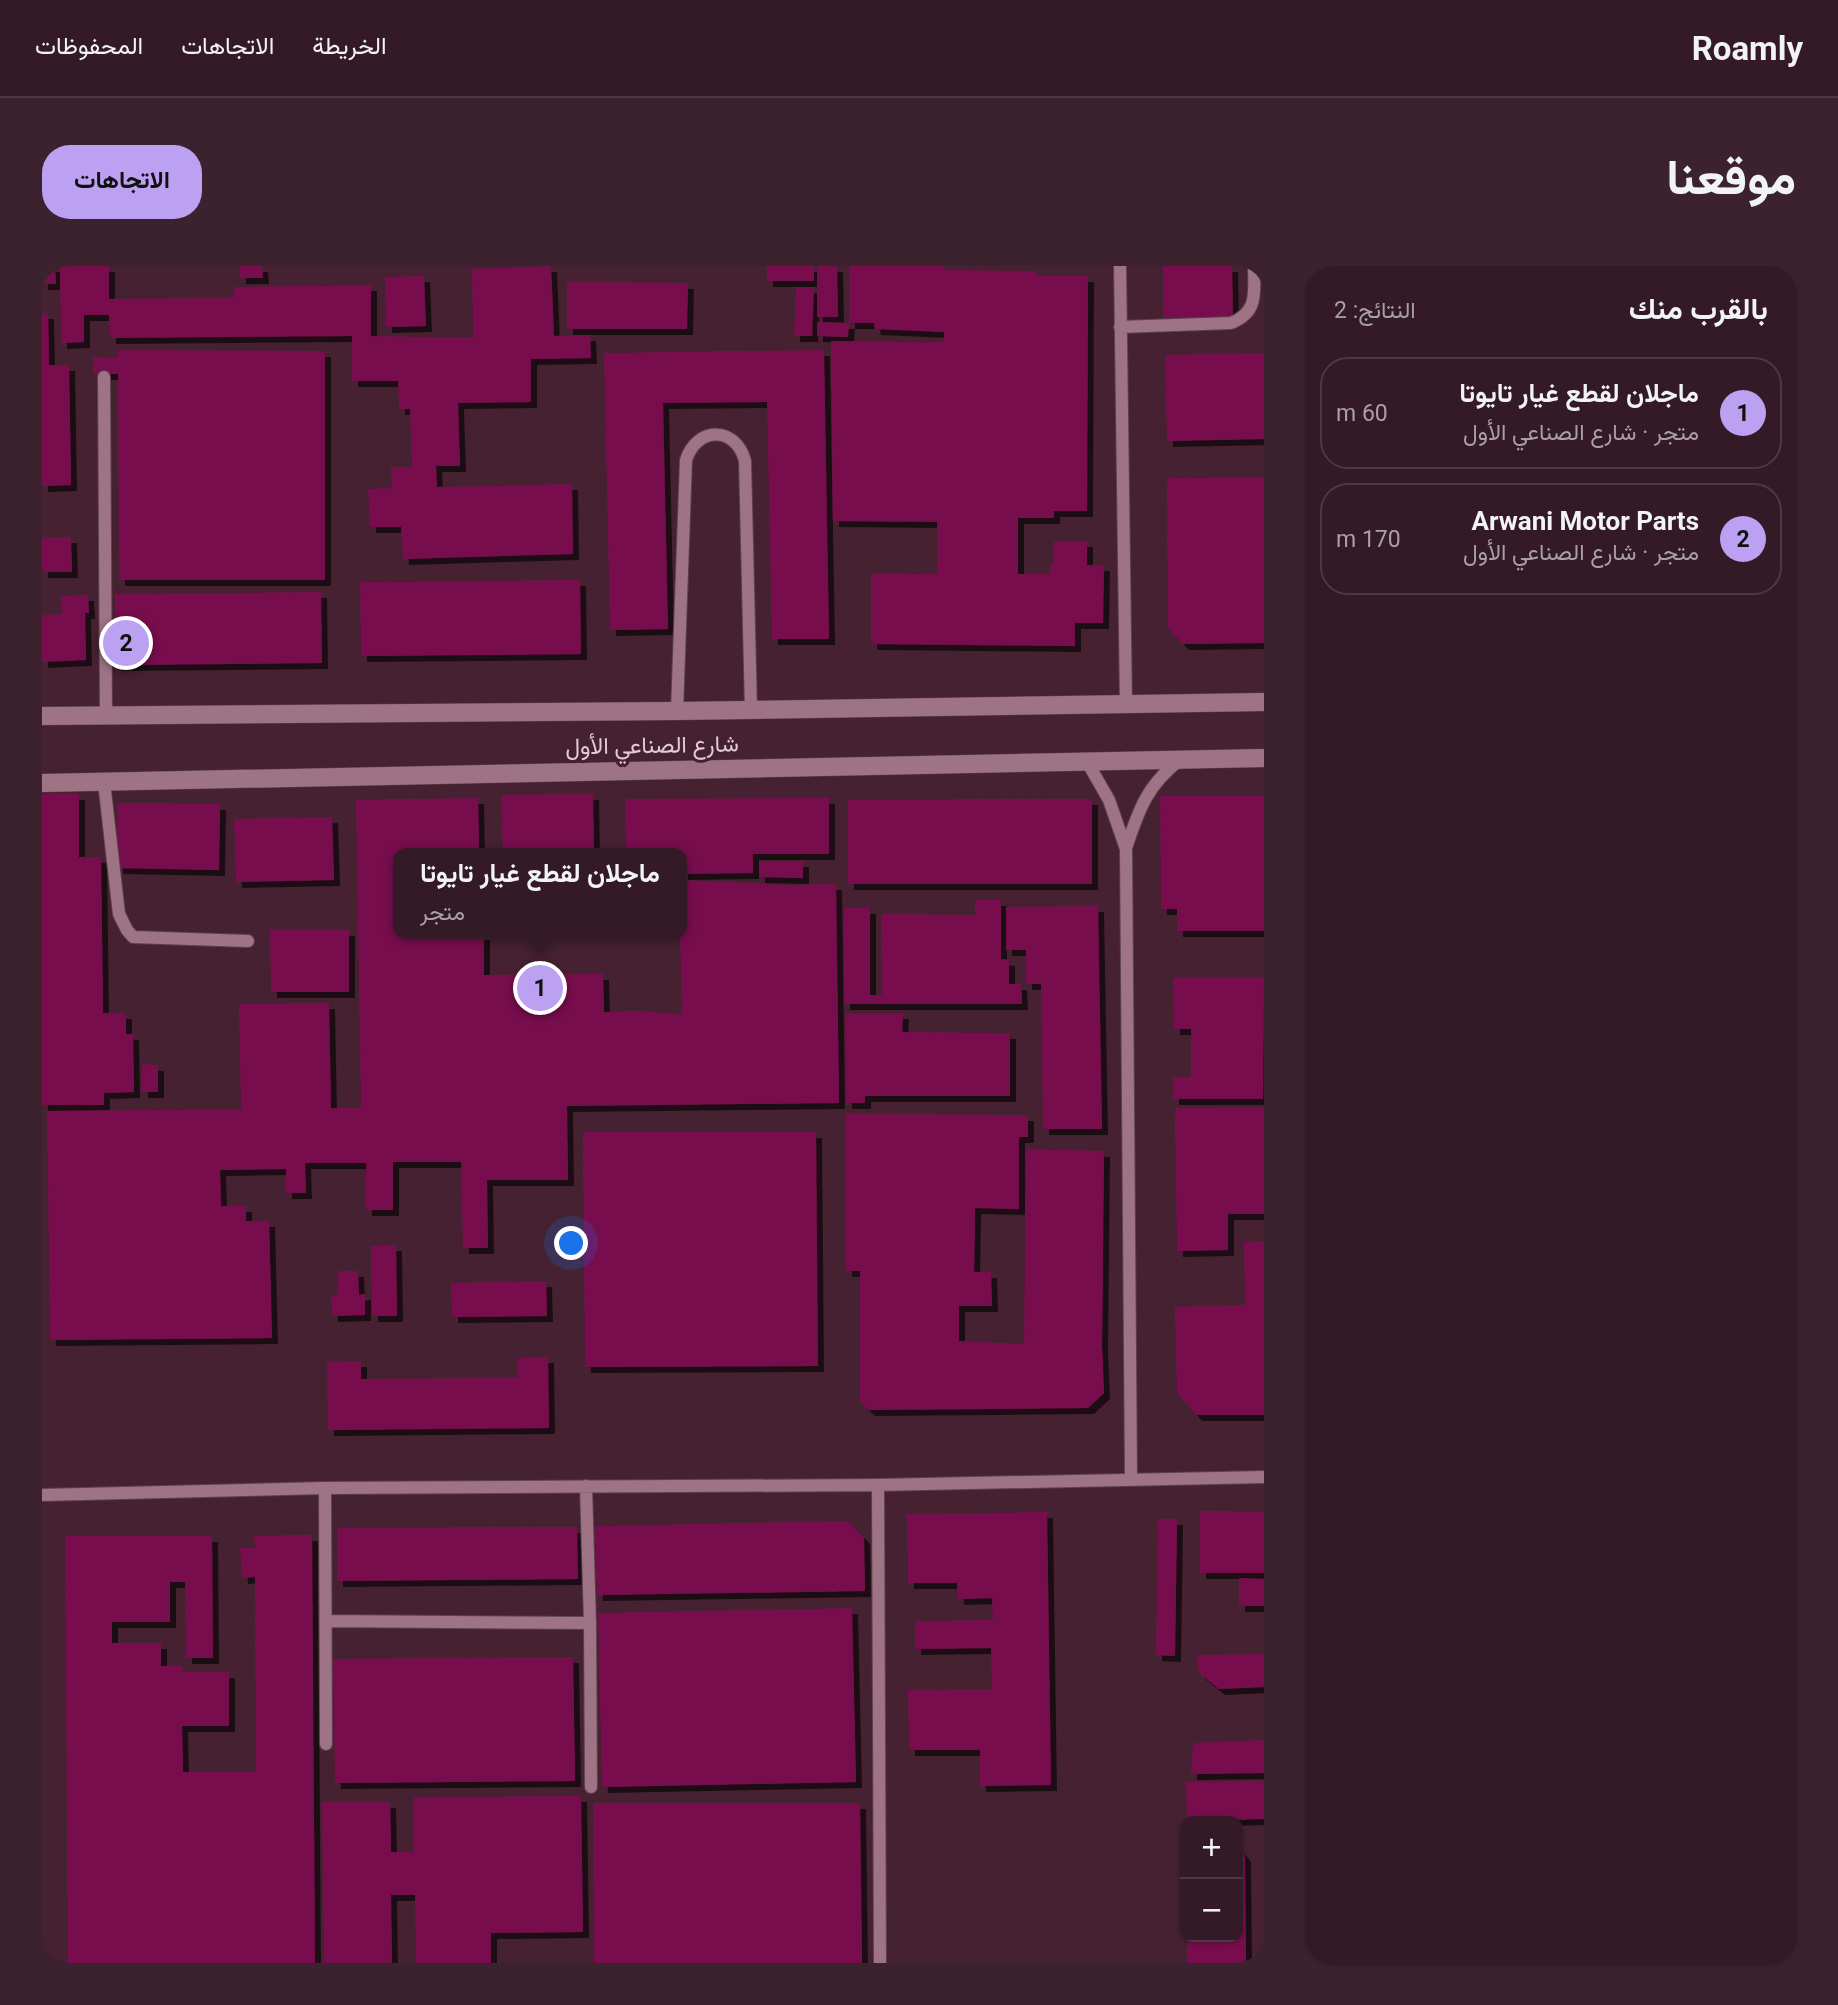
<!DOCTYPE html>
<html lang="ar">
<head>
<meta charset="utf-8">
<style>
	:root { --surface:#341926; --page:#3c222e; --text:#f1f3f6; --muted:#a9a0a7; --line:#4e3843; --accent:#bca0f2 }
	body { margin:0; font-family:Roboto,Vazirmatn,sans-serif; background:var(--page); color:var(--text); direction:rtl }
	.controls { position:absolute; right:21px; bottom:21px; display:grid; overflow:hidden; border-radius:14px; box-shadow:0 2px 5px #0004 }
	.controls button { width:63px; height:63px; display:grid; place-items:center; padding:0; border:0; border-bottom:2px solid var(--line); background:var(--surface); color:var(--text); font:35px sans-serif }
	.you { position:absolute; left:530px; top:978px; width:24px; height:24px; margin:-18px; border:5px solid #fff; border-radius:50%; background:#1a73e8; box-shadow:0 0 0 10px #1a73e833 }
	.badge { display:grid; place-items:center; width:46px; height:46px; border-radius:50%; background:var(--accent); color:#111; font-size:23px; font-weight:700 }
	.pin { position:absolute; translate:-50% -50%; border:4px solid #fff; box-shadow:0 2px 7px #0006 }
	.popup { position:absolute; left:351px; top:582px; width:294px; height:91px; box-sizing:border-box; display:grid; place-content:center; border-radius:14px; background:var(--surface); filter:drop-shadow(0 2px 5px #0005); font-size:23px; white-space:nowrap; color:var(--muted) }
	.popup b { font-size:26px; color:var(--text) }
	.popup::after { content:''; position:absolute; left:50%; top:100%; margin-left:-14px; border:14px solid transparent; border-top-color:var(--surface) }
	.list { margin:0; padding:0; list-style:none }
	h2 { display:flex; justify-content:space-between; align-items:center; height:91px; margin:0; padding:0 28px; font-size:30px }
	h2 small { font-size:23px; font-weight:400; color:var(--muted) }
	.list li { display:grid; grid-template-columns:46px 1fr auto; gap:21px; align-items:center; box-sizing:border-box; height:112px; margin:0 14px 14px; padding:0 14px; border:2px solid var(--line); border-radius:28px }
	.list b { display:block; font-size:26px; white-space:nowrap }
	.list p { margin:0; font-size:23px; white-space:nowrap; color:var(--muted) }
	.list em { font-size:23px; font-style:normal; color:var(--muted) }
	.map { position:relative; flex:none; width:1222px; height:1697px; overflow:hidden; direction:ltr; border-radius:28px }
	header { display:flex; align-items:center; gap:42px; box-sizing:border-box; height:98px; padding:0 35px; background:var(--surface); border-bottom:2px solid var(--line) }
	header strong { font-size:33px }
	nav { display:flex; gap:38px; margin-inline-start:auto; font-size:24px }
	.intro { display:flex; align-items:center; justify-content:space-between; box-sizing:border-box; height:168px; padding:0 42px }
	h1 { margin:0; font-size:49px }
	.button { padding:18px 32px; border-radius:28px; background:var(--accent); color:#111; font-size:24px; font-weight:700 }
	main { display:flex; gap:42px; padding:0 42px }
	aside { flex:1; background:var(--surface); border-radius:28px; box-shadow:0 2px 5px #0004 }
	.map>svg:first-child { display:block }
	.building { fill:#780f4d; filter:url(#shadow) }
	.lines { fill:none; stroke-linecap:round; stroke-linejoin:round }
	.service-casing { stroke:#5e404e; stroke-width:14 }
	.secondary-casing { stroke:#5e404e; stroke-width:19 }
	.service { stroke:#9d7385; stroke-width:12 }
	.secondary { stroke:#9d7385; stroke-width:18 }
	.labels { text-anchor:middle; stroke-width:6; stroke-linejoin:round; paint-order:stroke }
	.street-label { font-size:23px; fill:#e3ccd5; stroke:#452132 }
</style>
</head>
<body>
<header>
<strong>Roamly</strong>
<nav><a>الخريطة</a><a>الاتجاهات</a><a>المحفوظات</a></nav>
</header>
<div class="intro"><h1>موقعنا</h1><a class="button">الاتجاهات</a></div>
<main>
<aside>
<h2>بالقرب منك<small>النتائج: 2</small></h2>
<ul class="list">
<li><span class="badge">1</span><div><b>ماجلان لقطع غيار تايوتا</b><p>متجر · شارع الصناعي الأول</p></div><em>60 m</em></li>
<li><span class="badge">2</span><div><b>Arwani Motor Parts</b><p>متجر · شارع الصناعي الأول</p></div><em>170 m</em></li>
</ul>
</aside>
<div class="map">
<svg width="1222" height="1697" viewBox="0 0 1222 1697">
	<defs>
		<filter id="shadow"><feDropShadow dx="6" dy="6" stdDeviation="0" flood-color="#0009"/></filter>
	</defs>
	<rect width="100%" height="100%" fill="#452132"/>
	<path class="building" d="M0,0H13L14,18H0Z
		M18,0H67V33L192,32V21L329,19V70L392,71H431L430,3L509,0L512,70L548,69L549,92L489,93V136L416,137L418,200H394L395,221L530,218L531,288L361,293L359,261H328L326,223L350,222L349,201H370L368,143H357L356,115H310V70L68,72L67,49H42V76L19,77Z
		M198,0H220L221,12H198Z
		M725,0H772V15H725Z
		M775,0H795L796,51H775Z
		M807,0H902V4L994,5V10H1046L1045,245H1012V252H976V308H1008V299L1012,298V275H1045V299H1062L1061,357H1033V380L829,378V307L895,308V256L791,255L789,75L902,76V66L833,63L832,57H807L806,71L775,70V56L807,57Z
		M1121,0H1190L1191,52H1121Z
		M382,10L384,60L344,61L343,11Z
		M525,16L646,17L645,63H525Z
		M754,21H772L770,70H752Z
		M0,47H6L7,99H27L29,219L0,220Z
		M76,84L283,85V314H77L76,108H51V91L76,92Z
		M782,84L787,373H730L725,136L621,137L626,363L568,364L562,87Z
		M1222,87V173L1125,175L1123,89Z
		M1222,211V377L1141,378L1126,362L1125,212Z
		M0,271H29L30,306H0Z
		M538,314L539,388L319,390L318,316Z
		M279,326L280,397L74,399L73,328Z
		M46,329L47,347H43L44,394L0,396V349L20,348L19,330Z
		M0,528H37V591H59L61,747H84V768H91L92,826L62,827V839H0Z
		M551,528L552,587H461L459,529Z
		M1118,530H1222V665H1135V643H1119Z
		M436,532L437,587H356V668H442V709L561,708L562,746L599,745L640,749L638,668H640V614L746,619L794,618L797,837L525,840L526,914H445L446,982H421L419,896H351V944H324V897H263L264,927H244V903L178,904L179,940H204V955H227L230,1072L8,1074L5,845L199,843L197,738L287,737L289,842H319L314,534Z
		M787,532V588H711V607L640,608V587H584L583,533Z
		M1050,533V618H806V534Z
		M75,537L178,538L177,604L75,602Z
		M290,551L292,614L194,616L192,553Z
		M717,595H761V612L717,611Z
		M933,634H959V693L967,694V718H979L980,738H802V642H828V729H840L839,648L933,649Z
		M1056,640L1060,863H1001L999,718H984V684H964V641Z
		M228,664H307V726H229Z
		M1131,712H1222L1221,833H1131V811H1149V763H1132Z
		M804,747H861L860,766L968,767V830H823V837H804Z
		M100,798L116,799V826H100Z
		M1222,841V948H1186V984L1135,985L1133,842Z
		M804,848L986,849V871H977V943L933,942L932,1006H949L950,1040H917V1075L982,1078L984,883L1062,885L1060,1080L1062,1127L1046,1142L827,1144L818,1135V1005H804Z
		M541,866H774L776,1100L543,1101Z
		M1222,975V1149H1154L1135,1127L1133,1041L1203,1039L1202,976Z
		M354,979L355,1050H330L329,980Z
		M296,1005H316L317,1029L323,1028V1049L290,1050L289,1029H296Z
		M504,1015L505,1050L410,1051L409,1017Z
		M506,1091L507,1162L286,1164L285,1096L319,1095V1113L476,1112V1092Z
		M1158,1245L1222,1246V1307H1158Z
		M1005,1246L1009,1519L938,1520V1484H867L866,1424L950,1423L949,1382L873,1383V1355L951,1354L950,1332L916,1333L915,1317H866L865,1248Z
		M1116,1253H1135L1133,1390L1114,1389Z
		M806,1255L822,1272L823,1325L555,1329L553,1260Z
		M535,1261L536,1313L295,1315V1262Z
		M270,1269L273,1697H26L23,1270H170L171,1392H144L143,1316H128V1356H70V1377H119V1400H140V1406H187V1460H140L141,1506H214L213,1311L200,1312L198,1282H213L212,1270Z
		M1197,1312L1222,1313V1340H1197Z
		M810,1342L814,1516L560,1521L556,1347Z
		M1222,1388V1421L1177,1423L1157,1407L1154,1389Z
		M531,1391L533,1515L293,1517L291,1393Z
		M1222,1474V1507L1149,1508L1151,1477Z
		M1222,1515V1553L1145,1555L1144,1516Z
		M539,1530L541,1666L449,1667V1697H374L373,1629H349L350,1697H282L280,1536H348L349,1586H372V1531Z
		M551,1537H818L820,1697H552Z
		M1196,1581L1203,1590L1204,1697H1145V1671H1196Z"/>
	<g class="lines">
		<defs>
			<path id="service" d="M1078,0L1084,440
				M1078,61L1189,57C1217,46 1212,26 1212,0
				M62,111L64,449
				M635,445L644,194C655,160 694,160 703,195L709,444
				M1044,494L1067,534L1084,583L1089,1212
				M62,516L77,648L85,664L91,671L206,675
				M1084,582C1097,543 1105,519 1139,493
				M836,1219L838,1697
				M544,1220L548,1357L549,1521
				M283,1222L284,1478
				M0,1229L283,1222L836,1219L1222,1211
				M285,1355L548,1357"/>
			<path id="secondary" d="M0,450L635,445L1222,436
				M0,517L1222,492"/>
		</defs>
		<use href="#service" class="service-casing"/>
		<use href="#secondary" class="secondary-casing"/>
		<use href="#service" class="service"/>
		<use href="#secondary" class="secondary"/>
	</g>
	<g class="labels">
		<g class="street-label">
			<text transform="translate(610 479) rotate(-1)" y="8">شارع الصناعي الأول</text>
		</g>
	</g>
</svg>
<div class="controls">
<button>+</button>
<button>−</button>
</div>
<div class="you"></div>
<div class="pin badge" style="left:498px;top:722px">1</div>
<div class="popup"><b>ماجلان لقطع غيار تايوتا</b>متجر</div>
<div class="pin badge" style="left:84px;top:377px">2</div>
</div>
</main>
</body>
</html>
